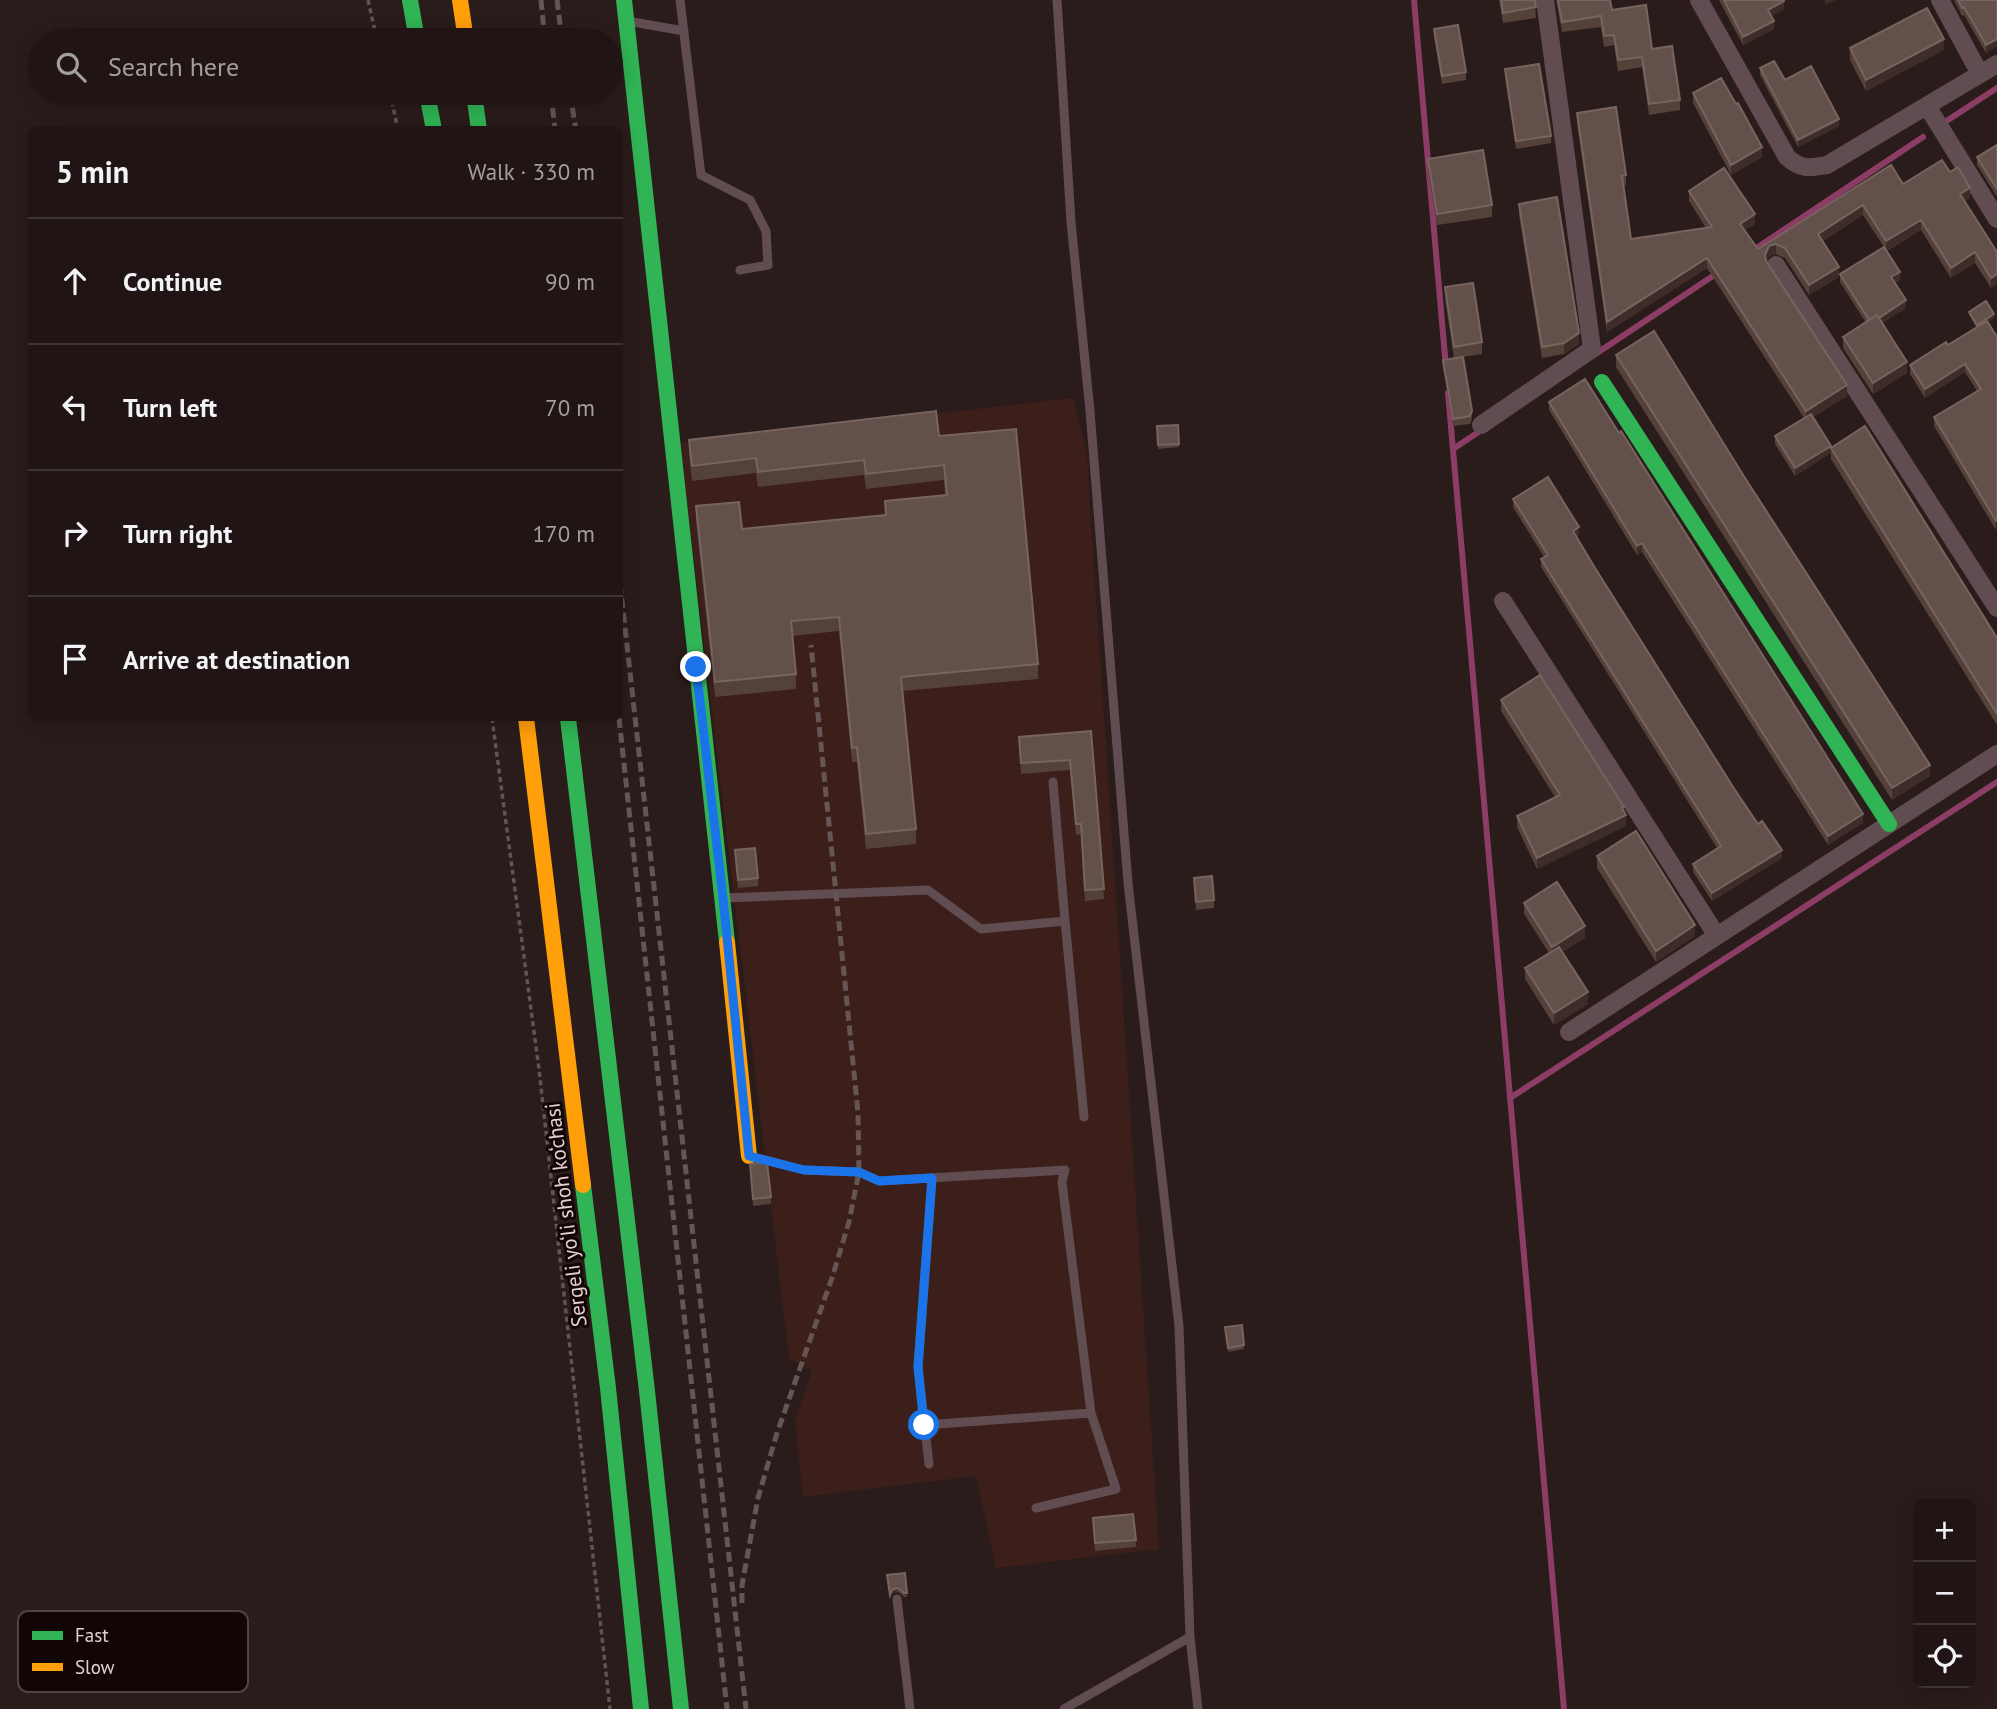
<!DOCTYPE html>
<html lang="en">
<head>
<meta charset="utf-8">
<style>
	:root { --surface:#201514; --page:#281e1d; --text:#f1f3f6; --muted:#a29fa0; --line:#3d3434 }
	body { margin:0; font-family:"PT Sans",sans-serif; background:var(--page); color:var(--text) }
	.controls { position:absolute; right:21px; bottom:21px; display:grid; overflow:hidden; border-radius:10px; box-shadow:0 4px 18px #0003 }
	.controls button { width:63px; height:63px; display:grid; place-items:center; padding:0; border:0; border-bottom:2px solid var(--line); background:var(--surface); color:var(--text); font:35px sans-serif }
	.stop { position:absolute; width:21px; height:21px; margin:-16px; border:5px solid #1a73e8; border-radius:50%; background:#fff }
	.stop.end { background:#1a73e8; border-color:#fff; box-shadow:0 2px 7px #0008 }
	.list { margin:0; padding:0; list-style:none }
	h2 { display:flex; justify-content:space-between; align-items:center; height:91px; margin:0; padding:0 28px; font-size:30px }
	h2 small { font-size:23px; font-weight:400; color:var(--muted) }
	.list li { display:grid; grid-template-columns:46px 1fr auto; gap:21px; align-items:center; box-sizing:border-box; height:126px; padding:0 28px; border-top:2px solid var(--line) }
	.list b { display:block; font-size:26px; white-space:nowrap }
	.list em { font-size:23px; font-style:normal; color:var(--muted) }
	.icon { flex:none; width:38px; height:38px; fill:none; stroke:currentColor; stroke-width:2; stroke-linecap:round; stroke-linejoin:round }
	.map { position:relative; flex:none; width:1997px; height:1709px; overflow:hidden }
	.search { position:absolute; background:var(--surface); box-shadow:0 4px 18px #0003; left:28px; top:28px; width:595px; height:77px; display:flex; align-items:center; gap:18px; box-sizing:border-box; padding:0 24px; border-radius:38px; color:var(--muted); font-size:26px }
	.panel { position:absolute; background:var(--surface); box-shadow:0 4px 18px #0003; left:28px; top:126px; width:595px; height:595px; border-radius:10px }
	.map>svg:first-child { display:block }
	.built { fill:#3c1e1a }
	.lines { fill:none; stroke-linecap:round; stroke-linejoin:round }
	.stream { stroke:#8b3d65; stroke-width:6 }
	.path { stroke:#635355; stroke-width:3.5; stroke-dasharray:5 3.5; stroke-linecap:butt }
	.lane { stroke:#614d51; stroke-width:9 }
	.street { stroke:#614d51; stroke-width:18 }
	.fast { stroke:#30b455; stroke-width:16 }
	.slow { stroke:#ff9f0a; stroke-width:16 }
	.rail { stroke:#655656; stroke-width:5; stroke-dasharray:10 5; stroke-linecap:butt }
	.wall { fill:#54413a }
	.shaded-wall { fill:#3d2c27 }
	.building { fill:#63504a; stroke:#77645f; stroke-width:2 }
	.route { stroke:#1a73e8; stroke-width:9 }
	.labels { text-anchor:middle; stroke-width:6; stroke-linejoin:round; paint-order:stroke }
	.street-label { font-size:21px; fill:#e3d0ce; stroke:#110605 }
	.key { fill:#110605; stroke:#504341; stroke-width:2 }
	.key-label { font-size:19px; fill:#e3d0ce }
</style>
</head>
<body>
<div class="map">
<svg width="1997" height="1709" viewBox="0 0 1997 1709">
	<rect width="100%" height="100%" fill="#2a1c1a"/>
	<path class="built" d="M1073,398L1087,453L1089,489L1159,1549L996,1568L976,1476L803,1497L795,1420L812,1371L789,1358L680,443Z"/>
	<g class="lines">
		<path class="stream" d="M1414,0L1446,368
			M1948,120L1997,88
			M1752,251L1923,137
			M1594,355L1719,272
			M1448,393L1564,1709
			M1453,449L1483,429
			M1510,1098L1997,782"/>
		<path class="path" d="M368,0L377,40
			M390,93L398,130
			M492,718L539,1069L610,1709"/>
		<path class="lane" d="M680,0L701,175L750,200L766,231L768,265L740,270
			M1057,0L1071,222L1090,411L1128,883L1179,1326L1190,1637L1198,1709
			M627,21L684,31
			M1053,782L1065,921
			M724,898L928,890L981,929L1065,921L1084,1117
			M750,1156L804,1170L859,1172L879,1181L1065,1170L1062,1182L1091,1413L1116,1489L1036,1508
			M924,1425L1091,1413
			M929,1464L918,1367L932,1178
			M897,1599L910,1709
			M1064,1709L1190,1637"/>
		<path class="street" d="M1699,0L1787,157C1801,170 1809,168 1827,165L1997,64
			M1940,0L1980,74
			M1927,106L1997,219
			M1776,265L1997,608
			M1481,425L1592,349L1545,0
			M1503,601L1717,936
			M1569,1032L1997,754"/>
		<path class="fast" d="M410,0L417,40
			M624,0L727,942
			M427,93L434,130
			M474,93L479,130
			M1602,382L1889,824
			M568,718L647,1391L681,1709
			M583,1185L608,1388L641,1709"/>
		<path class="slow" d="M460,0L466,40
			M526,718L583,1185
			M727,942L749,1156"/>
		<path class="rail" d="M541,0L545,40
			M557,0L562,40
			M551,93L555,130
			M570,93L576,130
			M620,583L746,1709
			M619,718L727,1709
			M742,1603V1585L758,1498L777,1433L832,1278L849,1222L859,1172L858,1113L811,645"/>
	</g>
	<path class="wall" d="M1499,0H1535L1536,18L1503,23Z
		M1556,0H1610L1612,10L1652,49L1680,100V110L1649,115L1642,67L1618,71L1614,45L1604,47L1601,27L1562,32Z
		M1719,0H1783L1784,9L1771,16L1774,29L1743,45Z
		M1954,0H1997V46L1986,53L1964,15L1962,16Z
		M1434,29L1466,72V80L1442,84L1434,36Z
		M1850,48L1944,50L1866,91L1850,60Z
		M1760,68L1785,80L1839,126L1798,147L1760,75Z
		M1505,69L1551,136V143L1516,149L1505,77Z
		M1693,93L1762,157L1731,175L1693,103Z
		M1577,113L1626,175V185L1623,186L1631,239L1706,228L1689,201V191L1755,224L1745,230L1758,249L1903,184L1950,172L1970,198L1965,201L1997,252L1991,288L1975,263L1951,278L1921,230L1887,251L1900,280L1895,283L1906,308L1882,323L1907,373L1873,394L1843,348V337L1866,323L1840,282V274L1884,247L1863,215L1823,241L1839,277L1809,295L1785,258L1776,254L1769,256L1767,261L1847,396L1813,417L1831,453L1795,476L1775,444V436L1804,418L1707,268L1607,332L1577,123Z
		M1997,145V197L1977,165V157Z
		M1428,159L1492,205V217L1437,225L1428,171Z
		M1519,204L1579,344L1564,354L1542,358L1519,215Z
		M1445,287L1482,342V354L1463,357L1472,419L1470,424L1453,426L1443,368V360L1454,358L1445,299Z
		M1969,312L1994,318L1988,322L1997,337L1996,530L1934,426V417L1977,391L1965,372L1925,398L1910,374V365L1948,345L1976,327L1969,315Z
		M1616,355L1930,776L1892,800L1616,367Z
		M1549,402L1863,823L1828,845L1642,552L1637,555L1549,410Z
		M1178,425L1179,447L1158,449L1157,426Z
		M939,436L1038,664V679L902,691L916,829V844L866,849L857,762H852L839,631L792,636L796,674V689L715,697L696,521V506L742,529L885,515V501L945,495L944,480L866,489L864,475L758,487L756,473L692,481L689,454V440Z
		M1831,448L1997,638V725L1831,459Z
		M1513,499L1579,535L1576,537L1595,568L1735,790L1782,858L1712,901L1693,872V864L1717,848L1541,567V559L1544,557L1513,507Z
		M1501,700L1624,813L1626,826L1537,869L1517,827V816L1555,797L1501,711Z
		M1091,731L1104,899L1085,901L1081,834L1076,835L1070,770L1021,774L1019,737Z
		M735,850L758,878V886L738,888Z
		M1597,856L1695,936L1656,962L1597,868Z
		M1194,878L1214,900V908L1196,910Z
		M1524,903L1585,938L1562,952L1588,1004L1554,1025L1525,979V968L1549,953L1524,914Z
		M750,1164L771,1197V1204L753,1206Z
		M1225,1331L1244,1345V1349L1228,1352Z
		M1093,1518L1136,1540V1547L1095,1551Z
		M905,1573L907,1597H904L900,1593L897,1592L892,1594L890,1599L887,1575Z"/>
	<path class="shaded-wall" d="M1825,0H1836L1825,5Z
		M1784,1V9L1768,18V10Z
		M1774,21V29L1743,45V37Z
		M1944,39V50L1866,91V80Z
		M1997,39V46L1986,53V45Z
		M1839,119V126L1798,147V140Z
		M1762,147V157L1731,175V165Z
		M1970,188V198L1960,204V194Z
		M1863,205V215L1818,244V234Z
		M1755,214V224L1740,234V224Z
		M1921,220V230L1886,251V241Z
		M1776,244V254L1769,256L1765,265V255L1769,246Z
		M1975,252V263L1951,278V268Z
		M1707,258V268L1607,332V322Z
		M1839,267V277L1809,295V285Z
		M1900,272V280L1891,285V277Z
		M1997,274V284L1991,288V278Z
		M1906,300V308L1871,331V323Z
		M1994,314V318L1977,329V325Z
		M1579,333V344L1564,354V343Z
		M1907,362V373L1873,394V383Z
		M1965,364V372L1925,398V389Z
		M1847,385V396L1806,421V411Z
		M1831,446V453L1795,476V468Z
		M1579,527V535L1573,539V531Z
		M1642,543V552L1637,555V546Z
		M1930,765V776L1892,800V788Z
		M1624,807V816L1626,815V826L1537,869V858Z
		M1863,814V823L1828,845V836Z
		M1782,850V858L1712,901V893Z
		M1695,925V936L1656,962V951Z
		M1585,926V938L1552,958V947Z
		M1588,992V1004L1554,1025V1013Z
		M897,1588V1592L892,1594L890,1599V1595L892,1590Z"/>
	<path class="building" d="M1501,0H1535L1536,7L1503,13Z
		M1558,0H1610L1612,10L1646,5L1652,49L1672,46L1680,100L1649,104L1642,57L1618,60L1614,35L1604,36L1601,16L1562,22Z
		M1724,0H1783L1784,1L1768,10L1774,21L1743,37Z
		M1958,0H1997V39L1986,45L1964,7L1962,8Z
		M1927,8L1944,39L1866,80L1850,48Z
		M1458,25L1466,72L1442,76L1434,29Z
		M1774,61L1785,80L1811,66L1839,119L1798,140L1760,68Z
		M1539,64L1551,136L1516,141L1505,69Z
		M1721,78L1736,104L1738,103L1762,147L1731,165L1693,93Z
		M1616,107L1626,175L1622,176L1631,239L1712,227L1689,191L1724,168L1755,214L1740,224L1758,249L1891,165L1903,184L1942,160L1950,172L1958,167L1970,188L1960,194L1997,252V274L1991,278L1975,252L1951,268L1921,220L1886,241L1863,205L1818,234L1839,267L1809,285L1785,248L1776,244L1769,246L1765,255L1766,261L1847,385L1806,411L1707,258L1607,322L1577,113Z
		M1997,145V189L1977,157Z
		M1483,150L1492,205L1437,214L1428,159Z
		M1557,197L1579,333L1564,343L1542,347L1519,204Z
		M1884,247L1900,272L1891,277L1906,300L1879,318L1877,315L1869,320L1840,274Z
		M1473,283L1482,342L1454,347L1445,287Z
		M1986,301L1994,314L1977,325L1969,312Z
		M1877,315L1907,362L1873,383L1843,337Z
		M1987,321L1997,337V521H1996L1934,417L1981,389L1965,364L1925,389L1910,365L1946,342L1948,345Z
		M1654,331L1745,478L1930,765L1892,788L1616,355Z
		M1463,357L1472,411L1470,416L1453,419L1443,360Z
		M1585,379L1619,433L1621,431L1863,814L1828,836L1642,543L1637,546L1549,402Z
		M936,411L939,436L1016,429L1038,664L901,677L916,829L866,834L857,747L852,748L839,617L791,621L796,674L715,682L696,506L739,502L742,529L886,515L885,501L947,495L944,465L866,474L864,460L758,472L756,458L692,466L689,440Z
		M1811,414L1831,446L1795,468L1775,436Z
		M1178,425L1179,444L1158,445L1157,426Z
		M1865,426L1997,638V714L1831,448Z
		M1548,477L1579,527L1573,531L1595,568L1735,790L1758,824L1762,821L1782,850L1712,893L1693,864L1721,846L1541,559L1548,555L1513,499Z
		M1540,675L1624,807L1622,808L1626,815L1537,858L1517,816L1560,795L1501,700Z
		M1091,731L1104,889L1085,890L1081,824H1076L1070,760L1021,763L1019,737Z
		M1636,831L1695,925L1656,951L1597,856Z
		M755,848L758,878L738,880L735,850Z
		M1212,876L1214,900L1196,902L1194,878Z
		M1557,882L1585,926L1552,947L1524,903Z
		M1559,947L1588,992L1554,1013L1525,968Z
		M767,1162L771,1197L753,1199L750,1164Z
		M1242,1325L1244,1345L1228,1348L1225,1327Z
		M1133,1514L1136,1540L1095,1543L1093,1518Z
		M905,1573L907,1593H904L900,1589L897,1588L892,1590L890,1595L887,1575Z"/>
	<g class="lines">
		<path class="route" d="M696,667L723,898L749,1156L804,1170L859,1172L879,1181L932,1178L918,1367L924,1425"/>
	</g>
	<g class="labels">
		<g class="street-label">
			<text transform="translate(566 1215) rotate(-97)" y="7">Sergeli yo‘li shoh ko‘chasi</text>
		</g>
	</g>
	<rect x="18" y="1611" width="230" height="81" rx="10" class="key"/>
	<rect x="32" y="1631" width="31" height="9" fill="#30b455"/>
	<rect x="32" y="1663" width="31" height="8" fill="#ff9f0a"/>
	<g class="key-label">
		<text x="75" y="1642">Fast</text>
		<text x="75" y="1674">Slow</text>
	</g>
</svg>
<div class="controls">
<button>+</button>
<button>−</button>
<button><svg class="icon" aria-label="locate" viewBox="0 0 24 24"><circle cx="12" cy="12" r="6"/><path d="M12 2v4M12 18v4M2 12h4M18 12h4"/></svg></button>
</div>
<div class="stop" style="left:924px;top:1425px"></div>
<div class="stop end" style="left:696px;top:667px"></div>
<div class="search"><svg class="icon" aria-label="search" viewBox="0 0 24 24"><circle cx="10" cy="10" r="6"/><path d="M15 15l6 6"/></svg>Search here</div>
<section class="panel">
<h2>5 min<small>Walk · 330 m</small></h2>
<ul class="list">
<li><svg class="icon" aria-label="ahead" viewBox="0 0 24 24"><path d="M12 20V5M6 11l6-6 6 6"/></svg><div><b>Continue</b></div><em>90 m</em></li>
<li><svg class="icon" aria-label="left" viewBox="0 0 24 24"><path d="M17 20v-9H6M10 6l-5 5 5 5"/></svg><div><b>Turn left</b></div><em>70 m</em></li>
<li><svg class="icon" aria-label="right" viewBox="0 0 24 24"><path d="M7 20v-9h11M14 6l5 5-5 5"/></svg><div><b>Turn right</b></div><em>170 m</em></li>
<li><svg class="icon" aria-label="arrive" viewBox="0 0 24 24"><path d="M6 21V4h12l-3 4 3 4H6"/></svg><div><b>Arrive at destination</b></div></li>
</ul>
</section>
</div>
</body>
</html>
